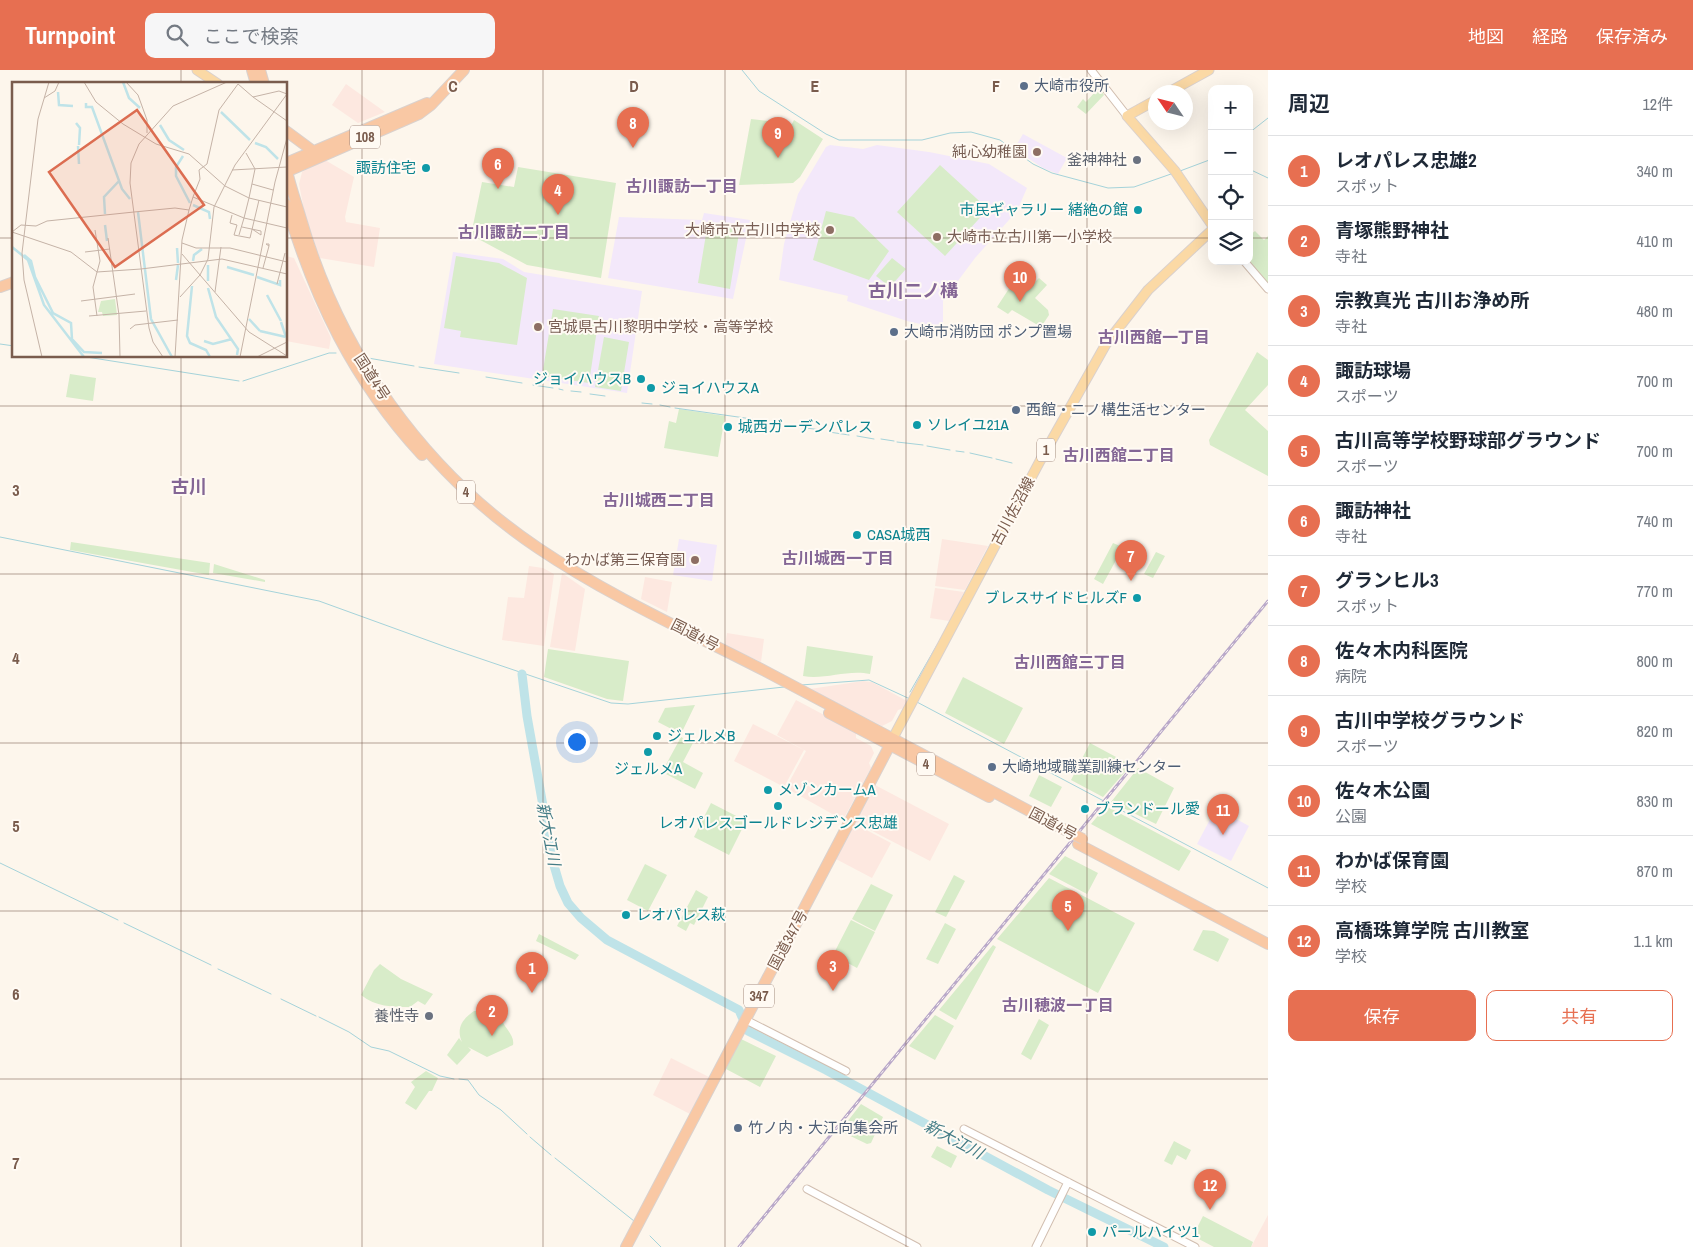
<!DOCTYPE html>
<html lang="ja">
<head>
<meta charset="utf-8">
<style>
	:root { --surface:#fff; --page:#f6f6f7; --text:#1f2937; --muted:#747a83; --line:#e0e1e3; --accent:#e76f51 }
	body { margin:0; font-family:"Archivo Narrow","Noto Sans JP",sans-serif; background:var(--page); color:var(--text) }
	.controls { position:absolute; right:15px; top:15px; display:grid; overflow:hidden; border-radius:10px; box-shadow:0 5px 20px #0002 }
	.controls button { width:45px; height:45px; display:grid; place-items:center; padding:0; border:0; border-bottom:1px solid var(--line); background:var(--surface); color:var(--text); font:25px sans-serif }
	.compass { position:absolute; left:1148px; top:15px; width:45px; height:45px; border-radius:50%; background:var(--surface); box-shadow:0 5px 20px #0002; rotate:305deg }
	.you { position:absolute; left:576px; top:671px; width:18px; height:18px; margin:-12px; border:4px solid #fff; border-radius:50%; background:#1a73e8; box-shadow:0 0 0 8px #1a73e833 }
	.badge { display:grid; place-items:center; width:32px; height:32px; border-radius:50%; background:var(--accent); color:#fff; font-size:16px; font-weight:700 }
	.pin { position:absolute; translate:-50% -41px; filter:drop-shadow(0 1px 2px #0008) }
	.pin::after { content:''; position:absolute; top:26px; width:18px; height:15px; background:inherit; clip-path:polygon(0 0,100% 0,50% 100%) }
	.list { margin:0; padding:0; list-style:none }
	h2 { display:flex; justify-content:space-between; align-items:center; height:65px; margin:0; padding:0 20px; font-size:21px }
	h2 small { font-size:16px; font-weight:400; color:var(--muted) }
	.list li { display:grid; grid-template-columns:32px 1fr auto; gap:15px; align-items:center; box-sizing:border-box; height:70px; padding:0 20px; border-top:1px solid var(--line) }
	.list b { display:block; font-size:19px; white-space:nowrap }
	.list p { margin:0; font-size:16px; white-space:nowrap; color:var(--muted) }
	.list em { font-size:16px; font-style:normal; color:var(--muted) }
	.actions { display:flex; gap:10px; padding:15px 20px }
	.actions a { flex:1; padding:11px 0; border:1px solid var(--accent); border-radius:10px; text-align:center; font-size:18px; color:var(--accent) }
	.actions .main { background:var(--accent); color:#fff }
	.icon { flex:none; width:28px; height:28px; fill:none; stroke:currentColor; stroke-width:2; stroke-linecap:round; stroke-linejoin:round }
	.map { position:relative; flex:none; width:1268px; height:1177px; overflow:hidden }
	header { display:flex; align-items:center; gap:30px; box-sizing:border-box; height:70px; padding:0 25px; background:var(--accent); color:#fff }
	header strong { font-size:24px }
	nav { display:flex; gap:28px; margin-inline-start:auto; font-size:18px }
	.search { width:350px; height:45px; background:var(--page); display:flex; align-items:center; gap:12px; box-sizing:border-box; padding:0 18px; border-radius:10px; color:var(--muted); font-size:19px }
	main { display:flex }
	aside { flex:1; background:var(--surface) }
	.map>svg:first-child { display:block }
	.commercial { fill:#fde8e0 }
	.education { fill:#f3e8fa }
	.green { fill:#d8ecc9 }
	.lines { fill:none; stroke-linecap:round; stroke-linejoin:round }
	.stream { stroke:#a5d3da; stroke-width:1 }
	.river { stroke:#bfe3e8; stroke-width:9 }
	.tertiary-casing { stroke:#d1beb0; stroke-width:9 }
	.primary-casing { stroke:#dad1cd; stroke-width:11 }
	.trunk-casing { stroke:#dad1cd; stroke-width:12 }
	.tertiary { stroke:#fff; stroke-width:7 }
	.primary { stroke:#fbd9a5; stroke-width:9 }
	.trunk { stroke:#f9c8a4; stroke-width:10 }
	.rail-casing { stroke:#b9a8c9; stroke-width:3 }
	.rail { stroke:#fffaf3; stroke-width:1; stroke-dasharray:4; stroke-linecap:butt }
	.trunk-bridge-casing { stroke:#dad1cd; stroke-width:12; stroke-linecap:butt }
	.trunk-bridge { stroke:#f9c8a4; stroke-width:10 }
	.grid { fill:none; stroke:#7a5c4d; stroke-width:1; stroke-opacity:0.55 }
	.service-dot { fill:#5c6f8a; stroke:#fffaf3; stroke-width:2 }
	.education-dot { fill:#8d6e63; stroke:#fffaf3; stroke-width:2 }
	.worship-dot { fill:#6b7280; stroke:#fffaf3; stroke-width:2 }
	.culture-dot { fill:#0f9aa8; stroke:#fffaf3; stroke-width:2 }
	.labels { text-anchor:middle; stroke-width:4; stroke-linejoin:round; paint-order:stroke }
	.shield { fill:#fffaf3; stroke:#a28b7f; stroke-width:1 }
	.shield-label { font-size:14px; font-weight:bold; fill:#7a5c4d }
	.service-label { font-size:15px; fill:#4e5e75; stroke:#fffaf3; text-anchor:start }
	.education-label { font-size:15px; fill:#785e54; stroke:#fffaf3; text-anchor:end }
	.worship-label { font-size:15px; fill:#5b616d; stroke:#fffaf3; text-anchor:end }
	.culture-label { font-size:15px; fill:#0d838f; stroke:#fffaf3; text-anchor:start }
	.street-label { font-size:15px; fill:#7a5c4d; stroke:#fffaf3 }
	.neighbourhood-label { font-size:16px; font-weight:bold; fill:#846695; stroke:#fffaf3 }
	.water-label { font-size:16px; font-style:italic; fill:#437c86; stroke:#fffaf3 }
	.quarter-label { font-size:18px; font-weight:bold; fill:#846695; stroke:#fffaf3 }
	.inset-river { fill:none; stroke:#bfe3e8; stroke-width:2.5 }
	.inset-road { fill:none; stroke:#c5b3a7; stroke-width:1 }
	.view { fill:#dc6d51; fill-opacity:0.15; stroke:#dc6d51; stroke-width:2.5 }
	.inset-edge { fill:none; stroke:#7a5c4d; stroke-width:2.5 }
	.grid-label { font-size:16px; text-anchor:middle; font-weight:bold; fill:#7a5c4d; stroke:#fffaf3; stroke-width:4; stroke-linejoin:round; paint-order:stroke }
</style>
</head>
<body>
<header>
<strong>Turnpoint</strong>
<div class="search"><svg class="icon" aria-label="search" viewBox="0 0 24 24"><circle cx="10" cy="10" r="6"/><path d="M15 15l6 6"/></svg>ここで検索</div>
<nav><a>地図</a><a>経路</a><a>保存済み</a></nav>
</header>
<main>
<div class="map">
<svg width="1268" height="1177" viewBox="0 0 1268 1177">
	<rect width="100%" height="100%" fill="#fdf6ec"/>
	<path class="commercial" d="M346,14L385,42L358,53L332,35Z
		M325,90L354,107L345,147L346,152L380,158L374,197L320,188L305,145L299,114L302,102L319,91Z
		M286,186L294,188L331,268L329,279L286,271Z
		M942,469L988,476L965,520L935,516Z
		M529,496L543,498L554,504L544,576L502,570L508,527L524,528Z
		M562,503L585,519L575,581L550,577Z
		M645,507L672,512L667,542L641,529Z
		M935,518L964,522L960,530L962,532L959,537H957L953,549L951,548L949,551L930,548Z
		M727,563L764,569L761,592L725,575Z
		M863,611L872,612L907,631L904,638L898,640L892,651L882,656L810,619Z
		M796,630L856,662V668L871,676L874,683L869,693L871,698L843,750L786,718L806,681L777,665Z
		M753,654L804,680L784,717L734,691Z
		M875,715L949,754L930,791L855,752Z
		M855,754L891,773L872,808L836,789Z
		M671,988L709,1007L690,1044L653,1025Z
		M1268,1145V1177H1251Z"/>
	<path class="education" d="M1023,64L1067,88L1058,104L1043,98L1014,79Z
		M830,75L863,79L877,75L929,82L989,94L1027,118L1017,141L975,188L943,231V259L907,251L847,231L848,226L779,210L784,174L798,124L826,77Z
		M704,143L750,150L733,229L608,208L619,147L702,150Z
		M453,182L503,189L524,202L642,221L627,323L434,294Z
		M679,469L717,475L712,511L673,505Z
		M1216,738L1249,756L1231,791L1197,774Z"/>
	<path class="green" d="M1094,10L1104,25L1086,44L1077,37L1083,29L1086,32L1095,22L1090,16V11Z
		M751,49L792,54L794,50L823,69L800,107L793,113L739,115Z
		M940,95L988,139L945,186L897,142Z
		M518,97L616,113L601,208L527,195L471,165L482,112L514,117Z
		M826,141L854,147L889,181L869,210L813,190Z
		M708,152L740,157L730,219L698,213Z
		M1255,161L1264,170L1268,166V213L1249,191V166Z
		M456,186L499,193L527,208L517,275L460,267L461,261L444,258Z
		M892,188L906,199L890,217L876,206Z
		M1039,208L1047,215L1035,228L1048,240L1049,245L1041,257L1012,240L1008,244L997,237L1010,217L1016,213L1027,220Z
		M553,239L599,246L589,313L542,306Z
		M604,267L629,272L621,321L595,317Z
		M1257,282L1268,290V315L1245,340L1268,361V406L1210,375L1209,370Z
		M70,304L96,308L93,331L66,327Z
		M679,339L725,346L718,387L664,378L669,351L676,353Z
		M71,472L210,493L209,505L70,480Z
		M1113,473L1120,476L1121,481L1103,514L1094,509Z
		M1156,482L1165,486L1153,508L1144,504Z
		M214,494L265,510V512L213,503Z
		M807,576L873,586L870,604C848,599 825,610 803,606Z
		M548,579L629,591L623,631L607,629L544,607Z
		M963,607L1023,638L1004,674L945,643Z
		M695,635L681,664L658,652L665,638Z
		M681,667L693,673L683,692L703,703L695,719L662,702Z
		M1090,673L1131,695L1103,727L1071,710Z
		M1138,698L1174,718L1156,754L1111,732Z
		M1039,705L1062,717L1051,737L1029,726Z
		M711,733L746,751L729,785L694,767Z
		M1106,736L1191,781L1179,801L1091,754Z
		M1065,786L1098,803L1087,824L1049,804Z
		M645,794L667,805L648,841L627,830Z
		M954,805L965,811L946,847L935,842Z
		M1049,808L1135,853L1098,923L997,869Z
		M871,814L893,825L875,861L852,849Z
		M696,820L708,827L694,855L690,853L686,861L677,856Z
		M851,850L875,862L857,898L833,885Z
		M945,853L956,859L938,894L926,889Z
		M1203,860L1214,861L1229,869L1218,892L1193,880Z
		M539,864L579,885L575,890L536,871Z
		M993,875L996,877L956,950L939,940Z
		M380,894L401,909L433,924L425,935L418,931L410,937C392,937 376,937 361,925L374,900Z
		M474,941H488L501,948C504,958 515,965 513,975L487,987L468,977L471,980L457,995L447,985L459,968L462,972C456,959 462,949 474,941Z
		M935,945L954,956L935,990L909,976Z
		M1039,949L1049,955L1031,990L1021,984Z
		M741,969L776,986L760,1017L726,999Z
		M426,1001L438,1008L432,1021H429L416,1040L405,1033L415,1017L411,1012Z
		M861,1034L883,1047L871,1073L867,1074L840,1061Z
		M1174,1071L1191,1080L1186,1090L1177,1085L1172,1095L1164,1091Z
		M937,1076L957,1086L951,1098L931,1087Z
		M1203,1146L1253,1172L1251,1177H1214L1193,1166Z"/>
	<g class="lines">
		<path class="stream" d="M742,0L759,21L826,64L839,70H922L950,63L971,62L1000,70L1033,94L1052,103L1108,118L1134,117L1171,104
			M1249,63L1268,48
			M1249,99L1268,108
			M1180,101L1212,89
			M0,274L14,276
			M80,286L239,311
			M368,288L414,296
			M419,297L459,303
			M486,307L522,313
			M243,311L329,283H336
			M533,315L553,318
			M559,319L563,320
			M571,321L581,322
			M590,324L605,326
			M642,333L652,334
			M660,335L670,337
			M675,338L752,349
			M758,350L780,354
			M785,355L821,360
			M829,362L849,365
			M857,366L874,369
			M881,369L894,371
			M897,372L923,375
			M927,376L950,380
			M956,381L964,382
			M970,383L992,388
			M996,389L1012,393
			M1002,452L1012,434
			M0,467L319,531L446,577L611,633L628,634L784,617
			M992,470L1000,456
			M801,615L869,610L910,629
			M910,622L937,575
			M915,631L1268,818
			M0,793L118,850
			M124,853L211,895
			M218,899L271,924
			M281,929L316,946
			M319,947L349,962L371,977L389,981L440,1006L454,1009
			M459,1009L468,1010L479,1025L501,1040L527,1064
			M530,1067L551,1085
			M555,1088L634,1151
			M650,1166L661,1177"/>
		<path class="river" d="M522,604L527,646L553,792L560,816L568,833L581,848L607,870L739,940L742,947
			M747,957L748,961L826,1000L1048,1120L1164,1177"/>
		<defs>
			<path id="tertiary" d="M1091,0L1127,46
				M1244,191L1268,219
				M746,950L846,1001
				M964,1059L1195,1177
				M807,1119L917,1177
				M1036,1177L1068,1112"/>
			<path id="primary" d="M197,0L218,14
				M1169,22L1209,0
				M1156,30L1127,46L1175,101L1212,155
				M893,668L1040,391L1106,274L1148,220L1212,160"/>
			<path id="trunk" d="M252,0L256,14
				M260,0L264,14
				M286,61L313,81
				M286,93L427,33
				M286,97C290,115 296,132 301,149C340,283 422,400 538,478C609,526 689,562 765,601C867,654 968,708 1069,762
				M286,102L419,44L431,35L464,0
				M286,134C315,230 353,310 422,385
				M0,217L14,212
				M829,643L989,727
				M1078,774L1268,874
				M626,1177L892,671"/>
		</defs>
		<use href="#tertiary" class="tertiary-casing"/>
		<use href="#primary" class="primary-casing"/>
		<use href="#trunk" class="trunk-casing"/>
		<use href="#tertiary" class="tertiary"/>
		<use href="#primary" class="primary"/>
		<use href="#trunk" class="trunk"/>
		<defs>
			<path id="rail" d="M739,1177L1268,531"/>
		</defs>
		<use href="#rail" class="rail-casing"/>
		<use href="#rail" class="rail"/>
		<defs>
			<path id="trunk-bridge" d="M1069,762L1083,769"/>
		</defs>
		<use href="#trunk-bridge" class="trunk-bridge-casing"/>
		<use href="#trunk-bridge" class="trunk-bridge"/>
	</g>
	<path class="grid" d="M181,0V14M362,0V1177M543,0V1177M725,0V1177M906,0V1177M1087,0V1177M0,168H14M286,168H1212M1249,168H1268M181,286V1177M0,336H1268M0,504H1268M0,673H1268M0,841H1268M0,1009H1268"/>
	<g class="service-dot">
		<circle cx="1024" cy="16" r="5"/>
		<circle cx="894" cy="262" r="5"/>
		<circle cx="1016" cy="340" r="5"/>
		<circle cx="992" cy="697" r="5"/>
		<circle cx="738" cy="1058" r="5"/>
	</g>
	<g class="education-dot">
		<circle cx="1037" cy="82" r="5"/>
		<circle cx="830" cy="160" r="5"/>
		<circle cx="937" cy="167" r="5"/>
		<circle cx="538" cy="257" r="5"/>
		<circle cx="695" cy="490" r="5"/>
	</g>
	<g class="worship-dot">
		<circle cx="1137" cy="90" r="5"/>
		<circle cx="429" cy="946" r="5"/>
	</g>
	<g class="culture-dot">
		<circle cx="426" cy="98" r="5"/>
		<circle cx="1138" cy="140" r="5"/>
		<circle cx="641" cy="309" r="5"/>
		<circle cx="651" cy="318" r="5"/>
		<circle cx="917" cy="355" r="5"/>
		<circle cx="728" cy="357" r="5"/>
		<circle cx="857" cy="465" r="5"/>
		<circle cx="1137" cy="528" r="5"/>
		<circle cx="657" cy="666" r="5"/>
		<circle cx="648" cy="682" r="5"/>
		<circle cx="768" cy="720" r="5"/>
		<circle cx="778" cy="736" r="5"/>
		<circle cx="1085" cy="739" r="5"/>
		<circle cx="626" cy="845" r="5"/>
		<circle cx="1092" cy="1162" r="5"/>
	</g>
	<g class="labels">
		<g class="shield">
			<rect x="350" y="55.5" width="30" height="23" rx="4"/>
			<rect x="1037" y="368.5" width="18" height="23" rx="4"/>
			<rect x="457" y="410.5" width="18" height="23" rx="4"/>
			<rect x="917" y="682.5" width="18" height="23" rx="4"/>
			<rect x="744" y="914.5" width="30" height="23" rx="4"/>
		</g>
		<g class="shield-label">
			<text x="365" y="72">108</text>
			<text x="1046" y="385">1</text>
			<text x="466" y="427">4</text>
			<text x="926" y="699">4</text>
			<text x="759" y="931">347</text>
		</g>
		<g class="service-label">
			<text x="1034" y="21">大崎市役所</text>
			<text x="904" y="267">大崎市消防団 ポンプ置場</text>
			<text x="1026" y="345">西館・ニノ構生活センター</text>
			<text x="1002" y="702">大崎地域職業訓練センター</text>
			<text x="748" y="1063">竹ノ内・大江向集会所</text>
		</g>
		<g class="education-label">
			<text x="1027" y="87">純心幼稚園</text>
			<text x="820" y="165">大崎市立古川中学校</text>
			<text x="947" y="172" text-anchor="start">大崎市立古川第一小学校</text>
			<text x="548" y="262" text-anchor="start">宮城県古川黎明中学校・高等学校</text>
			<text x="685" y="495">わかば第三保育園</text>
		</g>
		<g class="worship-label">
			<text x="1127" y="95">釜神神社</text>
			<text x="419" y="951">養性寺</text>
		</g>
		<g class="culture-label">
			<text x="416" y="103" text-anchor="end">諏訪住宅</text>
			<text x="1128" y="145" text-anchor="end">市民ギャラリー 緒絶の館</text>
			<text x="631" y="314" text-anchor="end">ジョイハウスB</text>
			<text x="661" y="323">ジョイハウスA</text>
			<text x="927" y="360">ソレイユ21A</text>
			<text x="738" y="362">城西ガーデンパレス</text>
			<text x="867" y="470">CASA城西</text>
			<text x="1127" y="533" text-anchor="end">ブレスサイドヒルズF</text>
			<text x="667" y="671">ジェルメB</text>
			<text x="648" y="704" text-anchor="middle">ジェルメA</text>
			<text x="778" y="725">メゾンカームA</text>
			<text x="1095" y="744">ブランドール愛</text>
			<text x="778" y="758" text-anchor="middle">レオパレスゴールドレジデンス忠雄</text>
			<text x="636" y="850">レオパレス萩</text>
			<text x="1102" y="1167">パールハイツ1</text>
		</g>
		<g class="street-label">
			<text transform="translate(372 307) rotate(57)" y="5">国道4号</text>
			<text transform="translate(1013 441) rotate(-62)" y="5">古川佐沼線</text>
			<text transform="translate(695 565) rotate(27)" y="5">国道4号</text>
			<text transform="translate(1053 754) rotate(28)" y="5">国道4号</text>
			<text transform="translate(788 870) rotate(-62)" y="5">国道347号</text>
		</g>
		<g class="neighbourhood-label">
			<text x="682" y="122">古川諏訪一丁目</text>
			<text x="514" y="168">古川諏訪二丁目</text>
			<text x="1154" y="273">古川西館一丁目</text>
			<text x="1119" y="391">古川西館二丁目</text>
			<text x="659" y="436">古川城西二丁目</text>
			<text x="838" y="494">古川城西一丁目</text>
			<text x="1070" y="598">古川西館三丁目</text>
			<text x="1058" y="941">古川穂波一丁目</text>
		</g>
		<g class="water-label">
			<text transform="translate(549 764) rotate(79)" y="6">新大江川</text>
			<text transform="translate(954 1069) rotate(28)" y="6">新大江川</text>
		</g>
		<g class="quarter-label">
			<text x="913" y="227">古川二ノ構</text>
			<text x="189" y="423">古川</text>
		</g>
	</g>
	<g transform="translate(12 12)">
		<rect width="275" height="275" fill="#fdf6ec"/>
		<path d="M103,217L105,233L91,234L90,230H86L89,219Z" fill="#d8ecc9"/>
		<path class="inset-river" d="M111,0L117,16L128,26M46,10L47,23L61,24M74,21V25H80L110,107L118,117M209,30L238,58M64,41L68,46L67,63M148,43L157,58L172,68M243,61L254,65L266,77M66,64L67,82M171,74L164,85V94L178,121M181,123L197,130L198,137M126,130L139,237L160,275M93,132L92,115L107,99M93,143L95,159M0,165L16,178L32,223L72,275M165,166L166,181M12,173L19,179L23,195L41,231L59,241L60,257L72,270L90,271M181,179L182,173L190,167M196,183V199M215,185L242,193M245,195L268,203V198M164,198L166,183M180,204L175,254L178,261L194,268L198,275M196,206L204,235L226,267L225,273M255,213L269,239M237,237L248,249M269,240L274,255M248,249L274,255M192,259L201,262L220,257"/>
		<path class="inset-road" d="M72,0L84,20L111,42L144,62L177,72L213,104L237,116L232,136L275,146M114,0L126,13L135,38V51M226,2L241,15L267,9L275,12M275,12L223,83L202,125L196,177L188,193L237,250L275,274M241,15L275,39M32,16L43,9L47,0M234,71L243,87L237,116L275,125M220,88L275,85M240,102L261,108M181,115L188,97L187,88L195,82L207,28L226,2M122,130L163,126L177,128L181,115L232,136M220,133L218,141L225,143M225,143L222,153L238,156L247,118M230,145L249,149V153L240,147M83,148L88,179L81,205L85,234M0,150L59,170L85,190L129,187M0,150L9,143L24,144L35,139L122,130M227,153L232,136M96,156L107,233L108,275M170,161L184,166H218L275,180M73,170L98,167M251,186L257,164L254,162H257V164M129,187L210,177L275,192M265,202L273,171M203,210L209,165M168,215L188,193L170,172M69,219L123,212M77,234L134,229M118,247L123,243L166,238M30,275L12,198L10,171L26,37L37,0M151,275L141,260L137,246L118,101L119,81L127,62L161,24L215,0M163,275L170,158L177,128M228,275L263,100L275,56M245,275L275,260"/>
		<path class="view" d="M125,28L192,123L103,185L37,90Z"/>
		<rect width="275" height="275" class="inset-edge"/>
	</g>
	<g class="grid-label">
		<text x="453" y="22">C</text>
		<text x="634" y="22">D</text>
		<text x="815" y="22">E</text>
		<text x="996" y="22">F</text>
		<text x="16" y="426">3</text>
		<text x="16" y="594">4</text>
		<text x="16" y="762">5</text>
		<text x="16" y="930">6</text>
		<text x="16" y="1099">7</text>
	</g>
</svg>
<div class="controls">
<button>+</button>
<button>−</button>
<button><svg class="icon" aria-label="locate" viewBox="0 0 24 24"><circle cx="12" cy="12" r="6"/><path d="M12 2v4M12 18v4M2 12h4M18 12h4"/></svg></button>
<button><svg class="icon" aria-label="layers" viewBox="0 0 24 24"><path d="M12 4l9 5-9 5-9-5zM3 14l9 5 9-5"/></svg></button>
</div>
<svg class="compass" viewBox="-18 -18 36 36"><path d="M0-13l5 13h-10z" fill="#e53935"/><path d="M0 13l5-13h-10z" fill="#747a83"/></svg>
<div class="you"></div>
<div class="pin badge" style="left:532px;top:923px">1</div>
<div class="pin badge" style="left:492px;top:966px">2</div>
<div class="pin badge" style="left:833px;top:921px">3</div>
<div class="pin badge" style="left:558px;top:145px">4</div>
<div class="pin badge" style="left:1068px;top:861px">5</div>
<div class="pin badge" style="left:498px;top:119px">6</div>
<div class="pin badge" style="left:1131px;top:511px">7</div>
<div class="pin badge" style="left:633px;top:78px">8</div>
<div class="pin badge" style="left:778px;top:88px">9</div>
<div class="pin badge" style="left:1020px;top:232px">10</div>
<div class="pin badge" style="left:1223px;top:765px">11</div>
<div class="pin badge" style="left:1210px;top:1140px">12</div>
</div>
<aside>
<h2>周辺<small>12件</small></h2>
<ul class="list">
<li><span class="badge">1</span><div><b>レオパレス忠雄2</b><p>スポット</p></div><em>340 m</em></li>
<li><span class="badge">2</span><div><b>青塚熊野神社</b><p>寺社</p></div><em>410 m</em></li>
<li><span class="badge">3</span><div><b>宗教真光 古川お浄め所</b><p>寺社</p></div><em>480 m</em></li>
<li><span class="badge">4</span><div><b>諏訪球場</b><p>スポーツ</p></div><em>700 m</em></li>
<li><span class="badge">5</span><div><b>古川高等学校野球部グラウンド</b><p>スポーツ</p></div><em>700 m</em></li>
<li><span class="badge">6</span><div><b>諏訪神社</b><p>寺社</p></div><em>740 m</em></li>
<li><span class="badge">7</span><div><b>グランヒル3</b><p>スポット</p></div><em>770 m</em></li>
<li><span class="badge">8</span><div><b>佐々木内科医院</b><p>病院</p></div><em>800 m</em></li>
<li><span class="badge">9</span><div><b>古川中学校グラウンド</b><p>スポーツ</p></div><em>820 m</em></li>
<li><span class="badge">10</span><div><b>佐々木公園</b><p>公園</p></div><em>830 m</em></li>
<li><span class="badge">11</span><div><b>わかば保育園</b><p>学校</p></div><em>870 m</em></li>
<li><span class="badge">12</span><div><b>高橋珠算学院 古川教室</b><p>学校</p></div><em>1.1 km</em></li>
</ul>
<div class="actions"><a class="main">保存</a><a>共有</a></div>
</aside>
</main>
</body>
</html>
